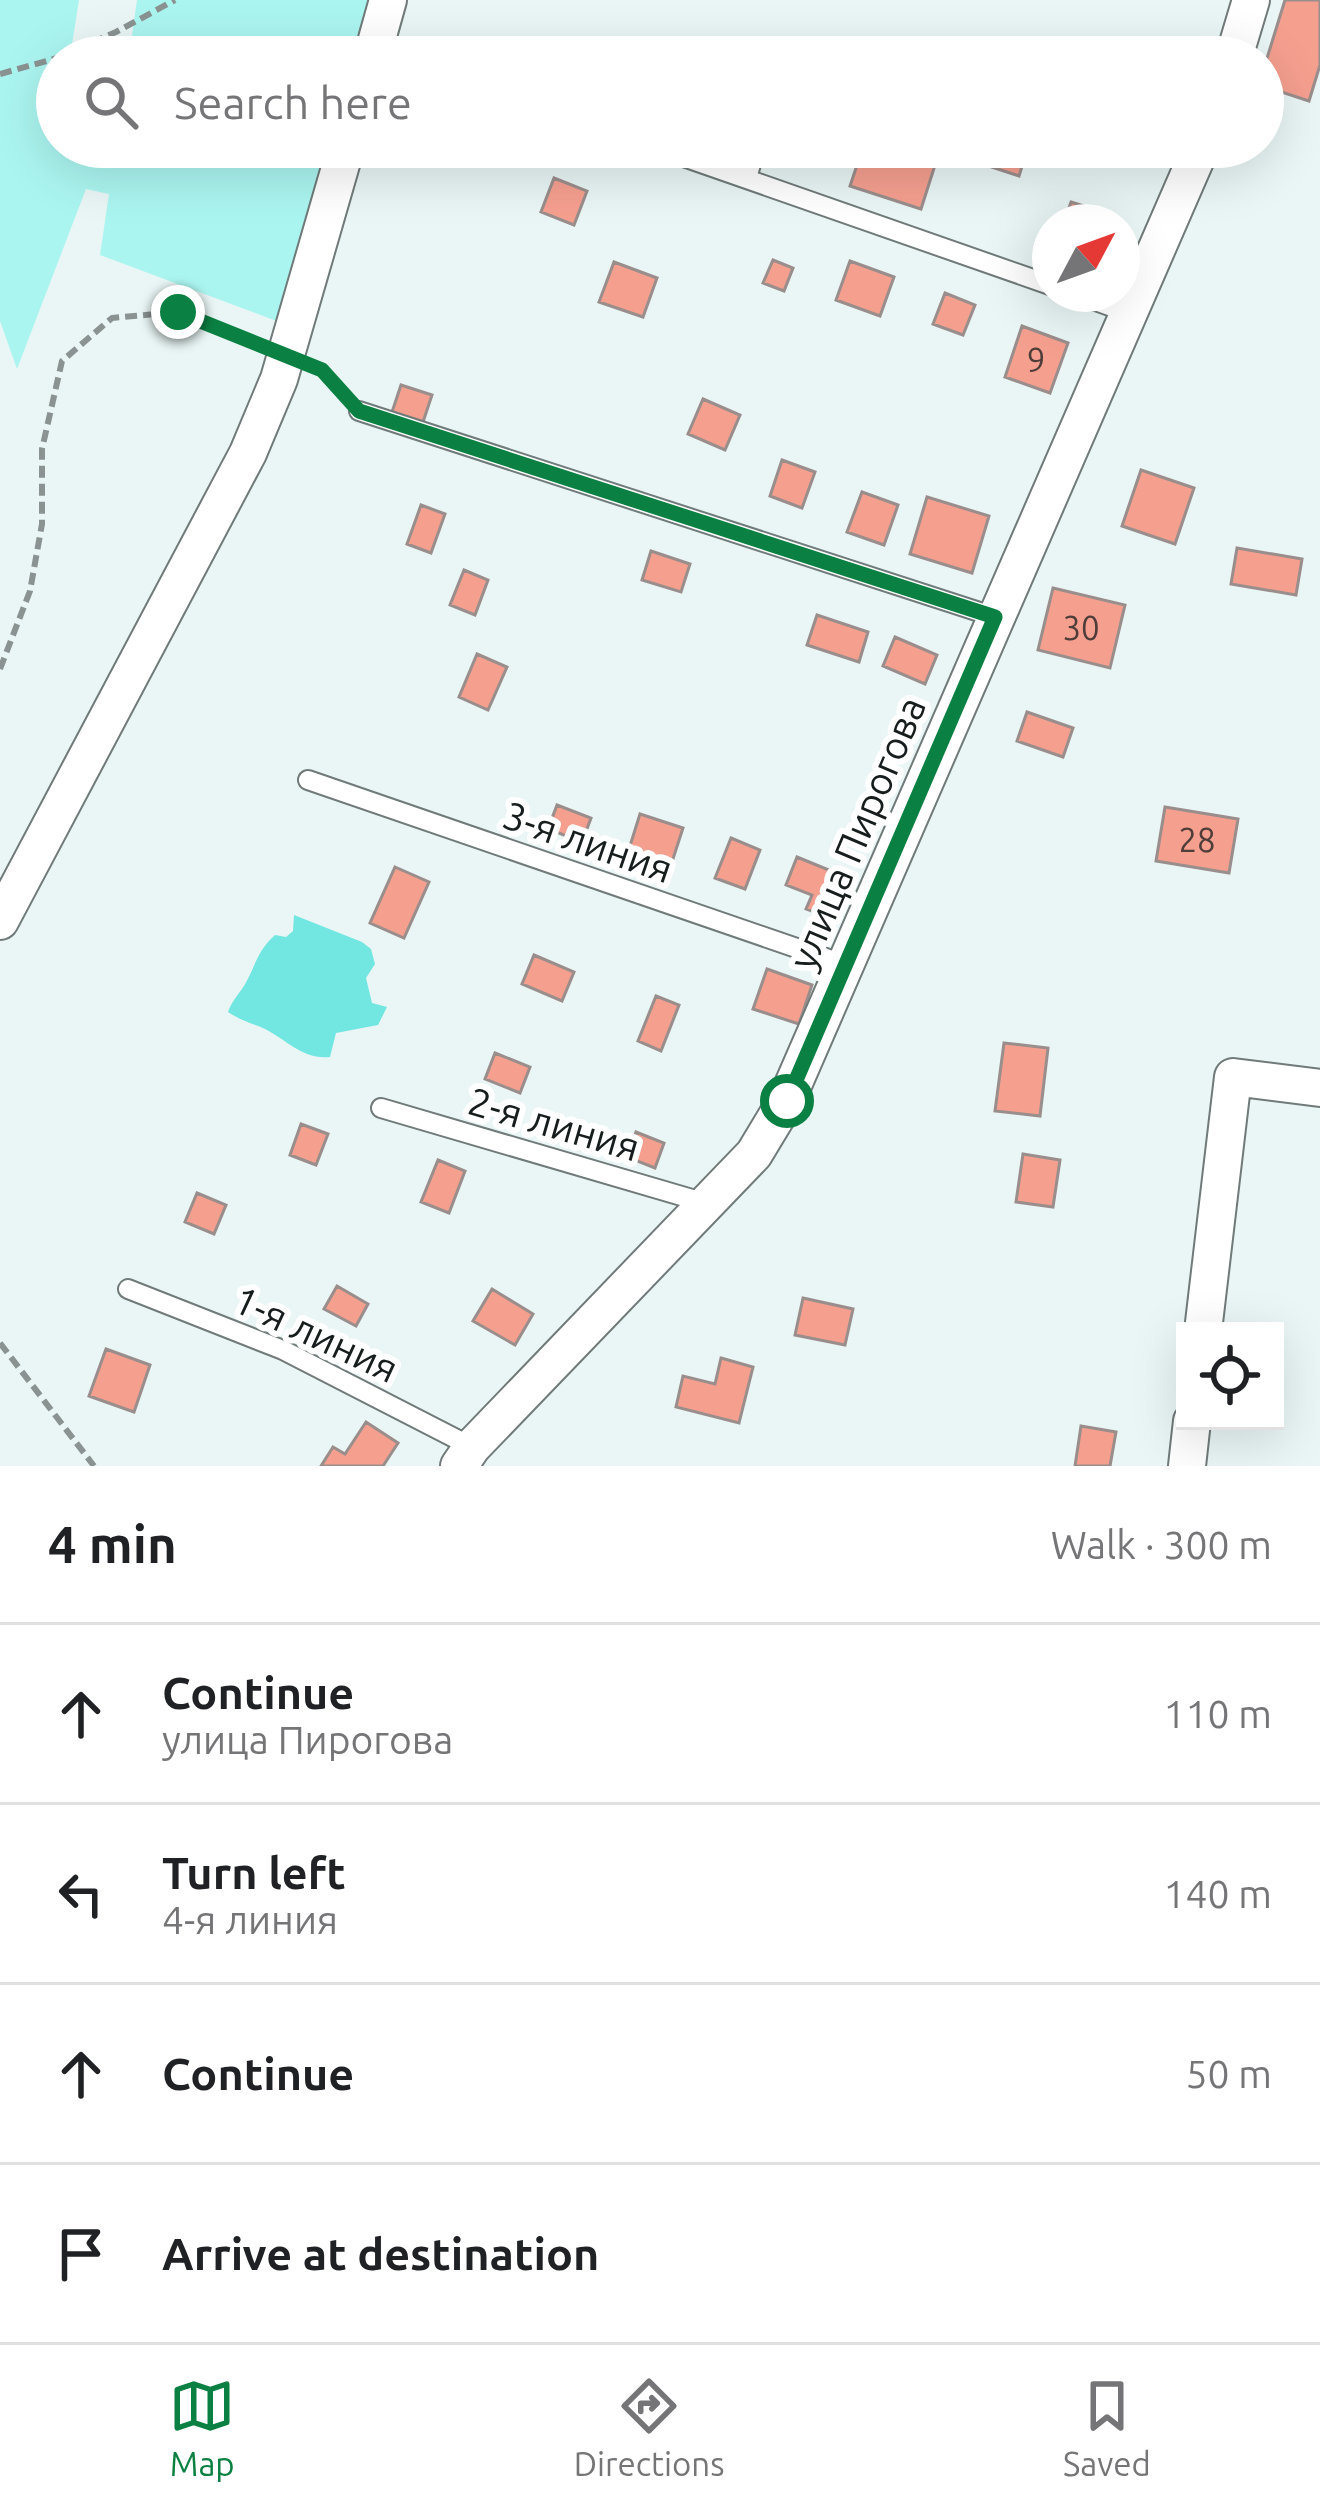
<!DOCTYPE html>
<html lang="en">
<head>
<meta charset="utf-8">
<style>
	:root { --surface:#fff; --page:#f6f6f6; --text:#202124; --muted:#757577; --line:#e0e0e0; --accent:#0b8043 }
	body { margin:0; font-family:Ubuntu,sans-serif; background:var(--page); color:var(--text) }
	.controls { position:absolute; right:36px; bottom:36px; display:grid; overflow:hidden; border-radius:0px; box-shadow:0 12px 48px #0002 }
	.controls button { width:108px; height:108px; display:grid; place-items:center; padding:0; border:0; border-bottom:3px solid var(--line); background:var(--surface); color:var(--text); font:60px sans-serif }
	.compass { position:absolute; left:1032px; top:204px; width:108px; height:108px; border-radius:50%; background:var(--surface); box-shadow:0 12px 48px #0002; rotate:49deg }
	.stop { position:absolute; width:36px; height:36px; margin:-27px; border:9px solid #0b8043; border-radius:50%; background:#fff }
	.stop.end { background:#0b8043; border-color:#fff; box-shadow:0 3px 12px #0008 }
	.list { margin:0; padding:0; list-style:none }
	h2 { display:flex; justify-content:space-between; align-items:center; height:156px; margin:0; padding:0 48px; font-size:51px }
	h2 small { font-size:39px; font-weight:400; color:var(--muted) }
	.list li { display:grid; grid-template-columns:78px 1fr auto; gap:36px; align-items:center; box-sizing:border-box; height:180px; padding:0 48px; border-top:3px solid var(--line) }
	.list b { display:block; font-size:45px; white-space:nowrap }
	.list p { margin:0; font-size:39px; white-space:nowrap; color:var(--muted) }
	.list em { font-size:39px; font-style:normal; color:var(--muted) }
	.icon { flex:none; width:66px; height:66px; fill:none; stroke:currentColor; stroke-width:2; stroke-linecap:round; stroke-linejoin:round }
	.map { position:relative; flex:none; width:1320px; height:1466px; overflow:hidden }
	.search { position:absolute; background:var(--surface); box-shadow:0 12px 48px #0002; left:36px; right:36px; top:36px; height:132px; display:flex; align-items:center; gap:30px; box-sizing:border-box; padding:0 42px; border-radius:66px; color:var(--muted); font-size:45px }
	.sheet { height:876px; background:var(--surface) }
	nav { display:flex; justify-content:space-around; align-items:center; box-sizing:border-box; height:168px; border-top:3px solid var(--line); background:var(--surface); font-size:33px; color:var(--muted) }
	nav a { display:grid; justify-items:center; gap:6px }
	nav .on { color:var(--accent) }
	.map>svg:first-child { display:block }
	.green { fill:#abf5f0 }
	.water { fill:#72e6e0 }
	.building { fill:#f59f8f; stroke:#9a8e8c; stroke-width:3 }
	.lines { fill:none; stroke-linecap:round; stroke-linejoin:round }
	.service-casing { stroke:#6f7a79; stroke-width:22 }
	.minor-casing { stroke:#6f7a79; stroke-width:40 }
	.path { stroke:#8a9392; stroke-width:6; stroke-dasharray:12 6; stroke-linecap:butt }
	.service { stroke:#fff; stroke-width:18 }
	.minor { stroke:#fff; stroke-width:36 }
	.route { stroke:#0b8043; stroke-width:15 }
	.labels { text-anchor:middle; stroke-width:12; stroke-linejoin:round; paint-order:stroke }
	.number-label { font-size:33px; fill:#4e3d39 }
	.street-label { font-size:39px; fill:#171c1c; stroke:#fff }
</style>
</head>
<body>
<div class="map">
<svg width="1320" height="1466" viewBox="0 0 1320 1466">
	<rect width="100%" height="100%" fill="#e9f6f5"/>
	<path class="green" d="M0,0H79L70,57H57V147H360L306,332L100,255L109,194L86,189L17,369L0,321Z
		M137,0H403L387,57H129Z"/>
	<path class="water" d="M294,915L362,942L371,949L375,964L366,978L372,1003L387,1007L378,1025L336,1033L330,1057C303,1060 287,1040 265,1029C251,1023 240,1020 228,1012C232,1001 238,995 244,986C256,966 256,952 275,935L286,937L293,931Z"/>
	<path class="building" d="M1285,0H1320V65L1309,101L1263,86V71Z
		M609,42L651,57H603Z
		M1101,44L1146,57H1097Z
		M863,147H889L936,162L921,209L850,186Z
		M958,147H1028L1019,176L955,155Z
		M554,178L587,191L574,225L541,212Z
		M1071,202L1103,212L1100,222H1064Z
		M773,260L793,268L784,291L763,283Z
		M850,261L894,277L880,316L836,300Z
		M614,262L657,278L643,317L599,302Z
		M945,293L975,305L963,335L933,324Z
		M1022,326L1068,343L1050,393L1005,377Z
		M401,385L432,395L423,422L392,412Z
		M703,399L740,415L725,450L688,434Z
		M782,460L815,472L802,508L770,496Z
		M1141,470L1194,488L1175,544L1122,526Z
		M862,492L898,505L884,545L847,532Z
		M927,497L989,516L972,573L910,554Z
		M421,505L445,514L431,553L407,544Z
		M1237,548L1302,559L1296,595L1231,584Z
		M651,551L690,564L681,592L642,580Z
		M464,570L488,580L475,615L450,605Z
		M1053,588L1125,605L1110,668L1038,650Z
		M817,615L868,632L859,662L807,645Z
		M895,637L937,655L925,684L883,666Z
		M477,654L507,667L488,710L459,697Z
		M1027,712L1073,728L1063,757L1017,741Z
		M557,805L591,818L582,842L548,829Z
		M1165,807L1238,819L1229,873L1156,861Z
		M640,814L683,828L672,862L629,849Z
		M731,838L760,850L745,889L715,878Z
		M797,857L851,879L836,920L806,909L812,895L786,885Z
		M395,867L429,882L404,938L370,923Z
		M534,955L574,972L562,1001L522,984Z
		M767,969L812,985L799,1024L753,1009Z
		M656,996L679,1005L661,1051L638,1041Z
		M1004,1043L1048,1048L1040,1116L995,1111Z
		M495,1053L530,1067L520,1093L485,1079Z
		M301,1124L328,1134L316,1165L290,1155Z
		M636,1132L664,1143L655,1168L627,1157Z
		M1023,1154L1060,1160L1053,1207L1016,1202Z
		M438,1160L465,1171L449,1213L421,1202Z
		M197,1193L226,1205L214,1234L185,1222Z
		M337,1286L368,1304L356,1326L324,1309Z
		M492,1289L533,1314L515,1345L473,1321Z
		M803,1298L853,1309L845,1345L795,1335Z
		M106,1349L150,1365L134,1412L89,1396Z
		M721,1358L753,1367L739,1423L676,1407L683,1376L715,1384Z
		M366,1422L398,1443L383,1466H321L333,1447L345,1454Z
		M1081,1426L1116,1432L1110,1466H1075Z"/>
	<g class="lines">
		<defs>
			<path id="service" d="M784,57L785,54
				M655,147L1050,285
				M747,178L756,147
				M1076,294L1129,313
				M359,411L995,617
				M308,780L846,965
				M381,1108L709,1204
				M128,1289L283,1350L472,1447"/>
			<path id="minor" d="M372,57L388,0
				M1234,57L1251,0
				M0,921L248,453L279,379L346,147
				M1203,1331L1233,1077L1320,1088
				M459,1466L472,1447L754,1154L786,1101L1201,147
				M1187,1466L1192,1421"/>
		</defs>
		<use href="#service" class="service-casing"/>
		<use href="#minor" class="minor-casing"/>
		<path class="path" d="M59,57L116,32L175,0
			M0,74L57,58
			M316,367L322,370L345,395
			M0,669L30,591L42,524V449L62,361L112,318L178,312L259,344
			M0,1343L94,1466"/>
		<use href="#service" class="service"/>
		<use href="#minor" class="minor"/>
	</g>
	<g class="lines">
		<path class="route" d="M178,312L322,370L359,411L995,617L787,1101"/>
	</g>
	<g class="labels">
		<g class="number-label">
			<text x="1036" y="372">9</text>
			<text x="1081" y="640">30</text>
			<text x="1197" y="852">28</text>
		</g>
		<g class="street-label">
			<text transform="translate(857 833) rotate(-67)" y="14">улица Пирогова</text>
			<text transform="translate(588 842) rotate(19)" y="14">3-я линия</text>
			<text transform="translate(554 1124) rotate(16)" y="14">2-я линия</text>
			<text transform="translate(316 1334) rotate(25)" y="14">1-я линия</text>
		</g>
	</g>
</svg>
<div class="controls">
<button><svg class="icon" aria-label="locate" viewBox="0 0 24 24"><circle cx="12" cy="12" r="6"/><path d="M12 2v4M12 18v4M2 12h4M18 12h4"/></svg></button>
</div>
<svg class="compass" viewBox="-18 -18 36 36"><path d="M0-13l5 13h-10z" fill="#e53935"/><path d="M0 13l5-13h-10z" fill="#757577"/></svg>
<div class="stop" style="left:787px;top:1101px"></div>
<div class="stop end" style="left:178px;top:312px"></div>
<div class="search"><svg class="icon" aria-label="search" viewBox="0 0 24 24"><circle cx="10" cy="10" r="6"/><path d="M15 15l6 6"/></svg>Search here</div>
</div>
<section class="sheet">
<h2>4 min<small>Walk · 300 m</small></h2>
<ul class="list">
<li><svg class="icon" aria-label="ahead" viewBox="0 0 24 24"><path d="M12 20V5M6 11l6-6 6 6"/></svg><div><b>Continue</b><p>улица Пирогова</p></div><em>110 m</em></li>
<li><svg class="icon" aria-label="left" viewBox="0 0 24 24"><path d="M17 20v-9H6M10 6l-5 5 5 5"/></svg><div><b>Turn left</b><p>4-я линия</p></div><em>140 m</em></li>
<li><svg class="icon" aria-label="ahead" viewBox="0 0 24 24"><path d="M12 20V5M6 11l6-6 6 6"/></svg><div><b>Continue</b></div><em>50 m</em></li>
<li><svg class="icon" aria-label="arrive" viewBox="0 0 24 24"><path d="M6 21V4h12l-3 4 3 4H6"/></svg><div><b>Arrive at destination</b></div></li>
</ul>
</section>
<nav>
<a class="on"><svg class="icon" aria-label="map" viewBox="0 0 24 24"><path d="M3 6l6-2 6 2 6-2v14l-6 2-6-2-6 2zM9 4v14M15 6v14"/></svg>Map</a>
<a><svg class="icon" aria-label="directions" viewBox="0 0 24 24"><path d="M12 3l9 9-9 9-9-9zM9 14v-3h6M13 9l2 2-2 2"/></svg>Directions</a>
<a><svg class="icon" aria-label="saved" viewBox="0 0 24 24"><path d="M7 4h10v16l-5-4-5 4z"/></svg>Saved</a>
</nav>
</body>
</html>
